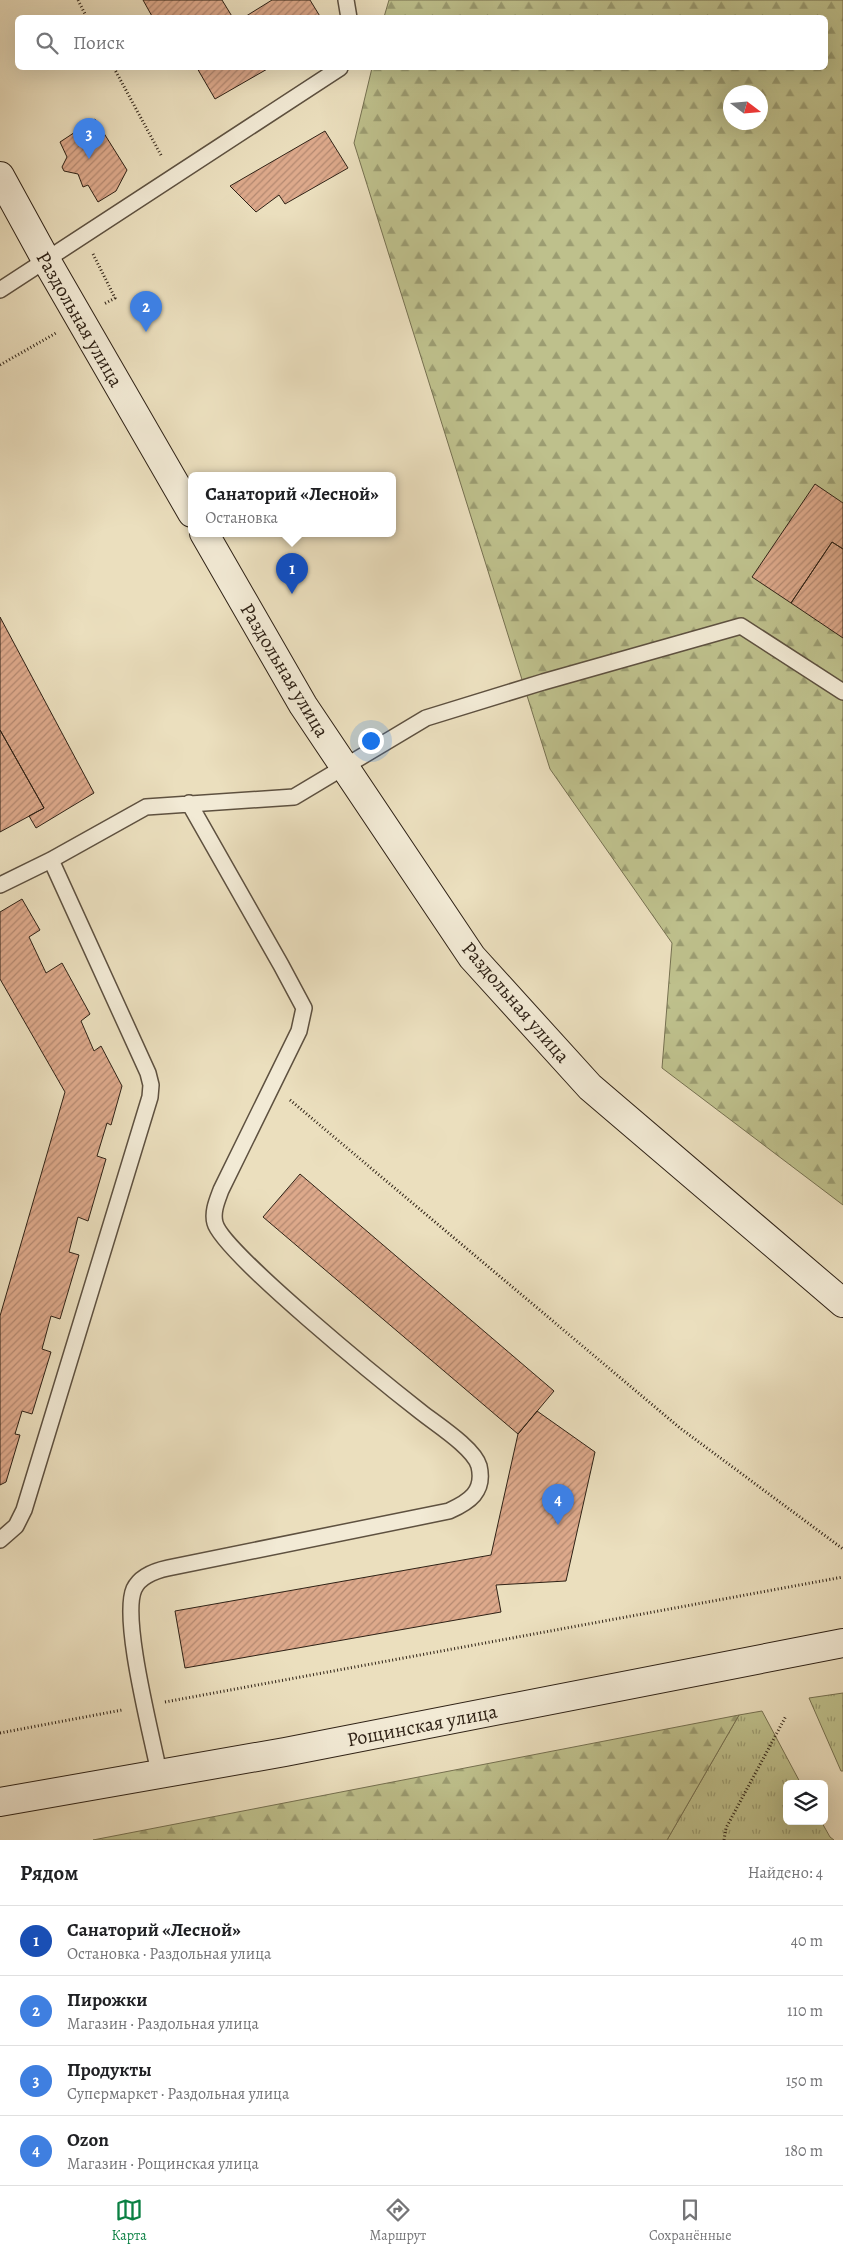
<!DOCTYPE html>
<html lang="ru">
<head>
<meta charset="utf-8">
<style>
	:root { --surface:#fff; --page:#f2f2f2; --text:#202124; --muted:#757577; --line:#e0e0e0; --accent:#0b8043 }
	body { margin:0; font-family:Alegreya,serif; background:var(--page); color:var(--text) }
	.controls { position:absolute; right:15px; bottom:15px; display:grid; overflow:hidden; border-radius:8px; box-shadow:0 5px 20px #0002 }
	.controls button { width:45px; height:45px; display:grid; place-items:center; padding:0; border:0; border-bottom:1px solid var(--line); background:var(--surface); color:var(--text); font:25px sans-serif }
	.compass { position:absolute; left:723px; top:85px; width:45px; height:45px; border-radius:50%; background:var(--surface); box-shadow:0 5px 20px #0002; rotate:106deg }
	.you { position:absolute; left:370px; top:740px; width:18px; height:18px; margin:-12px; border:4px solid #fff; border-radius:50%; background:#1a73e8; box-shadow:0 0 0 8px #1a73e833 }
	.badge { display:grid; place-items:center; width:32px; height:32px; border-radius:50%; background:var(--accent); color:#fff; font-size:16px; font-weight:700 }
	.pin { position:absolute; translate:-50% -41px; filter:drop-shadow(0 1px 2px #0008) }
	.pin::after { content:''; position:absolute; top:26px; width:18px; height:15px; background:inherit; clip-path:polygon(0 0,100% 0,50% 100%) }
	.popup { position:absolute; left:188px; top:472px; width:208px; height:65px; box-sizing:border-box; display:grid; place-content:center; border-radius:8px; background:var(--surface); filter:drop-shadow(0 1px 4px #0005); font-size:16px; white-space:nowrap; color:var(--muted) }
	.popup b { font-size:19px; color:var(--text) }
	.popup::after { content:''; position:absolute; left:50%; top:100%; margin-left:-10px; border:10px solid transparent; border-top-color:var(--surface) }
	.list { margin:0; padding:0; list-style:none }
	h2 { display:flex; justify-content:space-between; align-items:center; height:65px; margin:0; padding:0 20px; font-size:21px }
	h2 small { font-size:16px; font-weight:400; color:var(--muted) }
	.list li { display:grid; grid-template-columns:32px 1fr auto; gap:15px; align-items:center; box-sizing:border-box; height:70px; padding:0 20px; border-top:1px solid var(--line) }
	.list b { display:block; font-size:19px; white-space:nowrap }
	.list p { margin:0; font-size:16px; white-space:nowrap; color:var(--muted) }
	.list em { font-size:16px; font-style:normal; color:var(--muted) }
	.icon { flex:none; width:28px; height:28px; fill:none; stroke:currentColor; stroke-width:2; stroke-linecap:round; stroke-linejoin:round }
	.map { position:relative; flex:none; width:843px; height:1840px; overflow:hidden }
	.search { position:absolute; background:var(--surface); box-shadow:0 5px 20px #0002; left:15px; right:15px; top:15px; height:55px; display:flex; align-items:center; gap:12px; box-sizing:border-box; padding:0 18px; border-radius:8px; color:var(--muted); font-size:19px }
	.sheet { height:345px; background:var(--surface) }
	nav { display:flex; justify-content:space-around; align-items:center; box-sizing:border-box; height:70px; border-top:1px solid var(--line); background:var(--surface); font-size:14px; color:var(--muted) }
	nav a { display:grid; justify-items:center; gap:2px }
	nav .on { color:var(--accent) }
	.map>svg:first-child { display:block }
	.grass { fill:url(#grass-tufts); stroke:#767151 }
	.forest { fill:url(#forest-firs); stroke:#767151; fill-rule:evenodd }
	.building { fill:url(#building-hatch); stroke:#2f2216 }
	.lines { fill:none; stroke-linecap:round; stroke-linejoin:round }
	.lane-casing { stroke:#5e5140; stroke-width:18 }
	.secondary-casing { stroke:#2f2216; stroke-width:30 }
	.path { stroke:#2f2216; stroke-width:3; stroke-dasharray:1 2.5; stroke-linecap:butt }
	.lane { stroke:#f2ead5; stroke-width:15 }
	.secondary { stroke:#f2ead5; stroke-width:28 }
	.labels { text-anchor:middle; stroke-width:4; stroke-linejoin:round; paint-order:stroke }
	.street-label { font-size:20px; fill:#2f2216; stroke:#f2ead5 }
</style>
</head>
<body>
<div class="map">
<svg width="843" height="1840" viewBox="0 0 843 1840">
	<defs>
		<pattern id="grass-tufts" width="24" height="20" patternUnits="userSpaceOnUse" patternTransform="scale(1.25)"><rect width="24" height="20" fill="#bec08c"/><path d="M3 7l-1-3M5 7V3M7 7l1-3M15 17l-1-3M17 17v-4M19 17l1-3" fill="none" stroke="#9b9c71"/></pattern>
		<pattern id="forest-firs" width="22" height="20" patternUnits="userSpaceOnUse" patternTransform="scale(1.25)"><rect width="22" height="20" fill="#bec08c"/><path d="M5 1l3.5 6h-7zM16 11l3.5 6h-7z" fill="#9b9c71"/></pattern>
		<pattern id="building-hatch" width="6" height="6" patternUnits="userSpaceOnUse" patternTransform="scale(1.25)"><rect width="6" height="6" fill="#dda98b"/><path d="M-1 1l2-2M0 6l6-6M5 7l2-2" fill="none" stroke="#b48971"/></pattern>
	</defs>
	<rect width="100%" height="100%" fill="#ebdfbe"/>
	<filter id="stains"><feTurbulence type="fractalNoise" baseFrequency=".004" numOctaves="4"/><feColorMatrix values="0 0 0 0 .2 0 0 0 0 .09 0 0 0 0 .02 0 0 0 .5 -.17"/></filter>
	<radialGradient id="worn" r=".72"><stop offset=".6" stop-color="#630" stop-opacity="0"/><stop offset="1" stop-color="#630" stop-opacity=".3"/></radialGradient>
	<path class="grass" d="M843,1693V1771H841L809,1698Z
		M762,1711L801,1784H787V1821H821L830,1837L834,1840H667L739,1715Z"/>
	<path class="forest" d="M389,0H843V1205L662,1068L672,943L550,769L354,143L372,68H826V18L384,17ZM730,92H760V122H730Z
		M739,1715L667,1840H93Z"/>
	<path class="building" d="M143,0H222L233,18H153Z
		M272,0H310L321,18H243Z
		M197,68H269L215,99Z
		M95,119L127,170L116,191L98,202L88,185L83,187L78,174L64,171L62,167L67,157L60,142Z
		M325,131L348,168L285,204L279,195L256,212L230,186Z
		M815,484L843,503V549L832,542L791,603L752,577Z
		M832,542L843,549V638L791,603Z
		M0,617L94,793L36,828L29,816L44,808L0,730Z
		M0,730L44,808L0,832Z
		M22,899L40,930L29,937L46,973L62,963L90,1014L81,1021L94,1051L101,1046L122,1086L111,1125L107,1123L97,1156L106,1159L88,1221L78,1217L69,1252L79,1255L60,1319L51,1316L42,1349L51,1352L32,1414L22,1411L15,1434L20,1435L6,1482L0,1485V1316L65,1092L0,979V912Z
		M300,1174L554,1391L518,1434L263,1217Z
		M537,1411L595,1452L566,1581L496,1585L501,1612L185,1668L175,1611L491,1555L518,1434Z"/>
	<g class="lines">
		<defs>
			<path id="lane" d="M346,0L349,18
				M0,290L340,68
				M0,885L51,860L146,807L294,797L426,718L543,682L741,626L843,692
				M0,1540L16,1526L24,1510L150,1097L151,1085L148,1073L51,860
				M159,1773C152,1736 121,1619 134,1589C140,1576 154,1571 168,1568L449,1511C469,1502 485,1492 479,1466C474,1448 436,1424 421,1412C389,1387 222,1252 215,1223C212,1212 217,1201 221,1190L299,1031L304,1008L281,965L189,803"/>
			<path id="secondary" d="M0,176L46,260L192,513
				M204,533L303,705L472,957L590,1087L843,1303
				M0,1802L285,1752L843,1643"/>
		</defs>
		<use href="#lane" class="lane-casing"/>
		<use href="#secondary" class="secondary-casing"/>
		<path class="path" d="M78,0L87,18
			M114,68L162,157
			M93,254L115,298L104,304
			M0,365L56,333
			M290,1100L680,1428L843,1549
			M165,1702L843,1577
			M0,1733L122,1710
			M724,1840L726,1828L786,1716"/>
		<use href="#lane" class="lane"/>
		<use href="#secondary" class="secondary"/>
	</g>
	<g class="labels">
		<g class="street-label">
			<text transform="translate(80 319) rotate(60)" y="7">Раздольная улица</text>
			<text transform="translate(285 670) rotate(59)" y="7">Раздольная улица</text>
			<text transform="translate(516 1002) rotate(49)" y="7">Раздольная улица</text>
			<text transform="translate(422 1725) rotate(-11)" y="7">Рощинская улица</text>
		</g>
	</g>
	<rect width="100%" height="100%" filter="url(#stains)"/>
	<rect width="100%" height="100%" fill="url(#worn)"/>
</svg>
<div class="controls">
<button><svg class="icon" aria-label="layers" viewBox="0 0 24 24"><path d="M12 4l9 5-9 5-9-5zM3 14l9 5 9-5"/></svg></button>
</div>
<svg class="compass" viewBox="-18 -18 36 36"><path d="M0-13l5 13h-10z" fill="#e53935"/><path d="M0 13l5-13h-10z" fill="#757577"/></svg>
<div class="you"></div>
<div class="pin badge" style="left:292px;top:594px;background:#1a4fb4">1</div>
<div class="popup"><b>Санаторий «Лесной»</b>Остановка</div>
<div class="pin badge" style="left:146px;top:332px;background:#3f7fe0">2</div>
<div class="pin badge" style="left:89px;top:159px;background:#3f7fe0">3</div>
<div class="pin badge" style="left:558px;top:1525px;background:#3f7fe0">4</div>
<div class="search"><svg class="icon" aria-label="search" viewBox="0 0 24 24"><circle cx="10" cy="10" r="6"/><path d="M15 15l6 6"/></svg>Поиск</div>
</div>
<section class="sheet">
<h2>Рядом<small>Найдено: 4</small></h2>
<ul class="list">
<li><span class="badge" style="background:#1a4fb4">1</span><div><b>Санаторий «Лесной»</b><p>Остановка · Раздольная улица</p></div><em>40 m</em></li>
<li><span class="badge" style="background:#3f7fe0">2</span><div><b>Пирожки</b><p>Магазин · Раздольная улица</p></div><em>110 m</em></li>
<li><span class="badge" style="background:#3f7fe0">3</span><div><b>Продукты</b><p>Супермаркет · Раздольная улица</p></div><em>150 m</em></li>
<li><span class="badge" style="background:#3f7fe0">4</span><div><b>Ozon</b><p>Магазин · Рощинская улица</p></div><em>180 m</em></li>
</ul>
</section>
<nav>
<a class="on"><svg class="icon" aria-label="map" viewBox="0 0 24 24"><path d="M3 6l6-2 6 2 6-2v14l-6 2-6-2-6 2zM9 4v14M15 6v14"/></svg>Карта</a>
<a><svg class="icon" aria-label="directions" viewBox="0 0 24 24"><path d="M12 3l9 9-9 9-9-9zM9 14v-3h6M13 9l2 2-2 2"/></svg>Маршрут</a>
<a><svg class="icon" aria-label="saved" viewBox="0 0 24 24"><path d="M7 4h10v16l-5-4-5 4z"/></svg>Сохранённые</a>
</nav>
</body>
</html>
